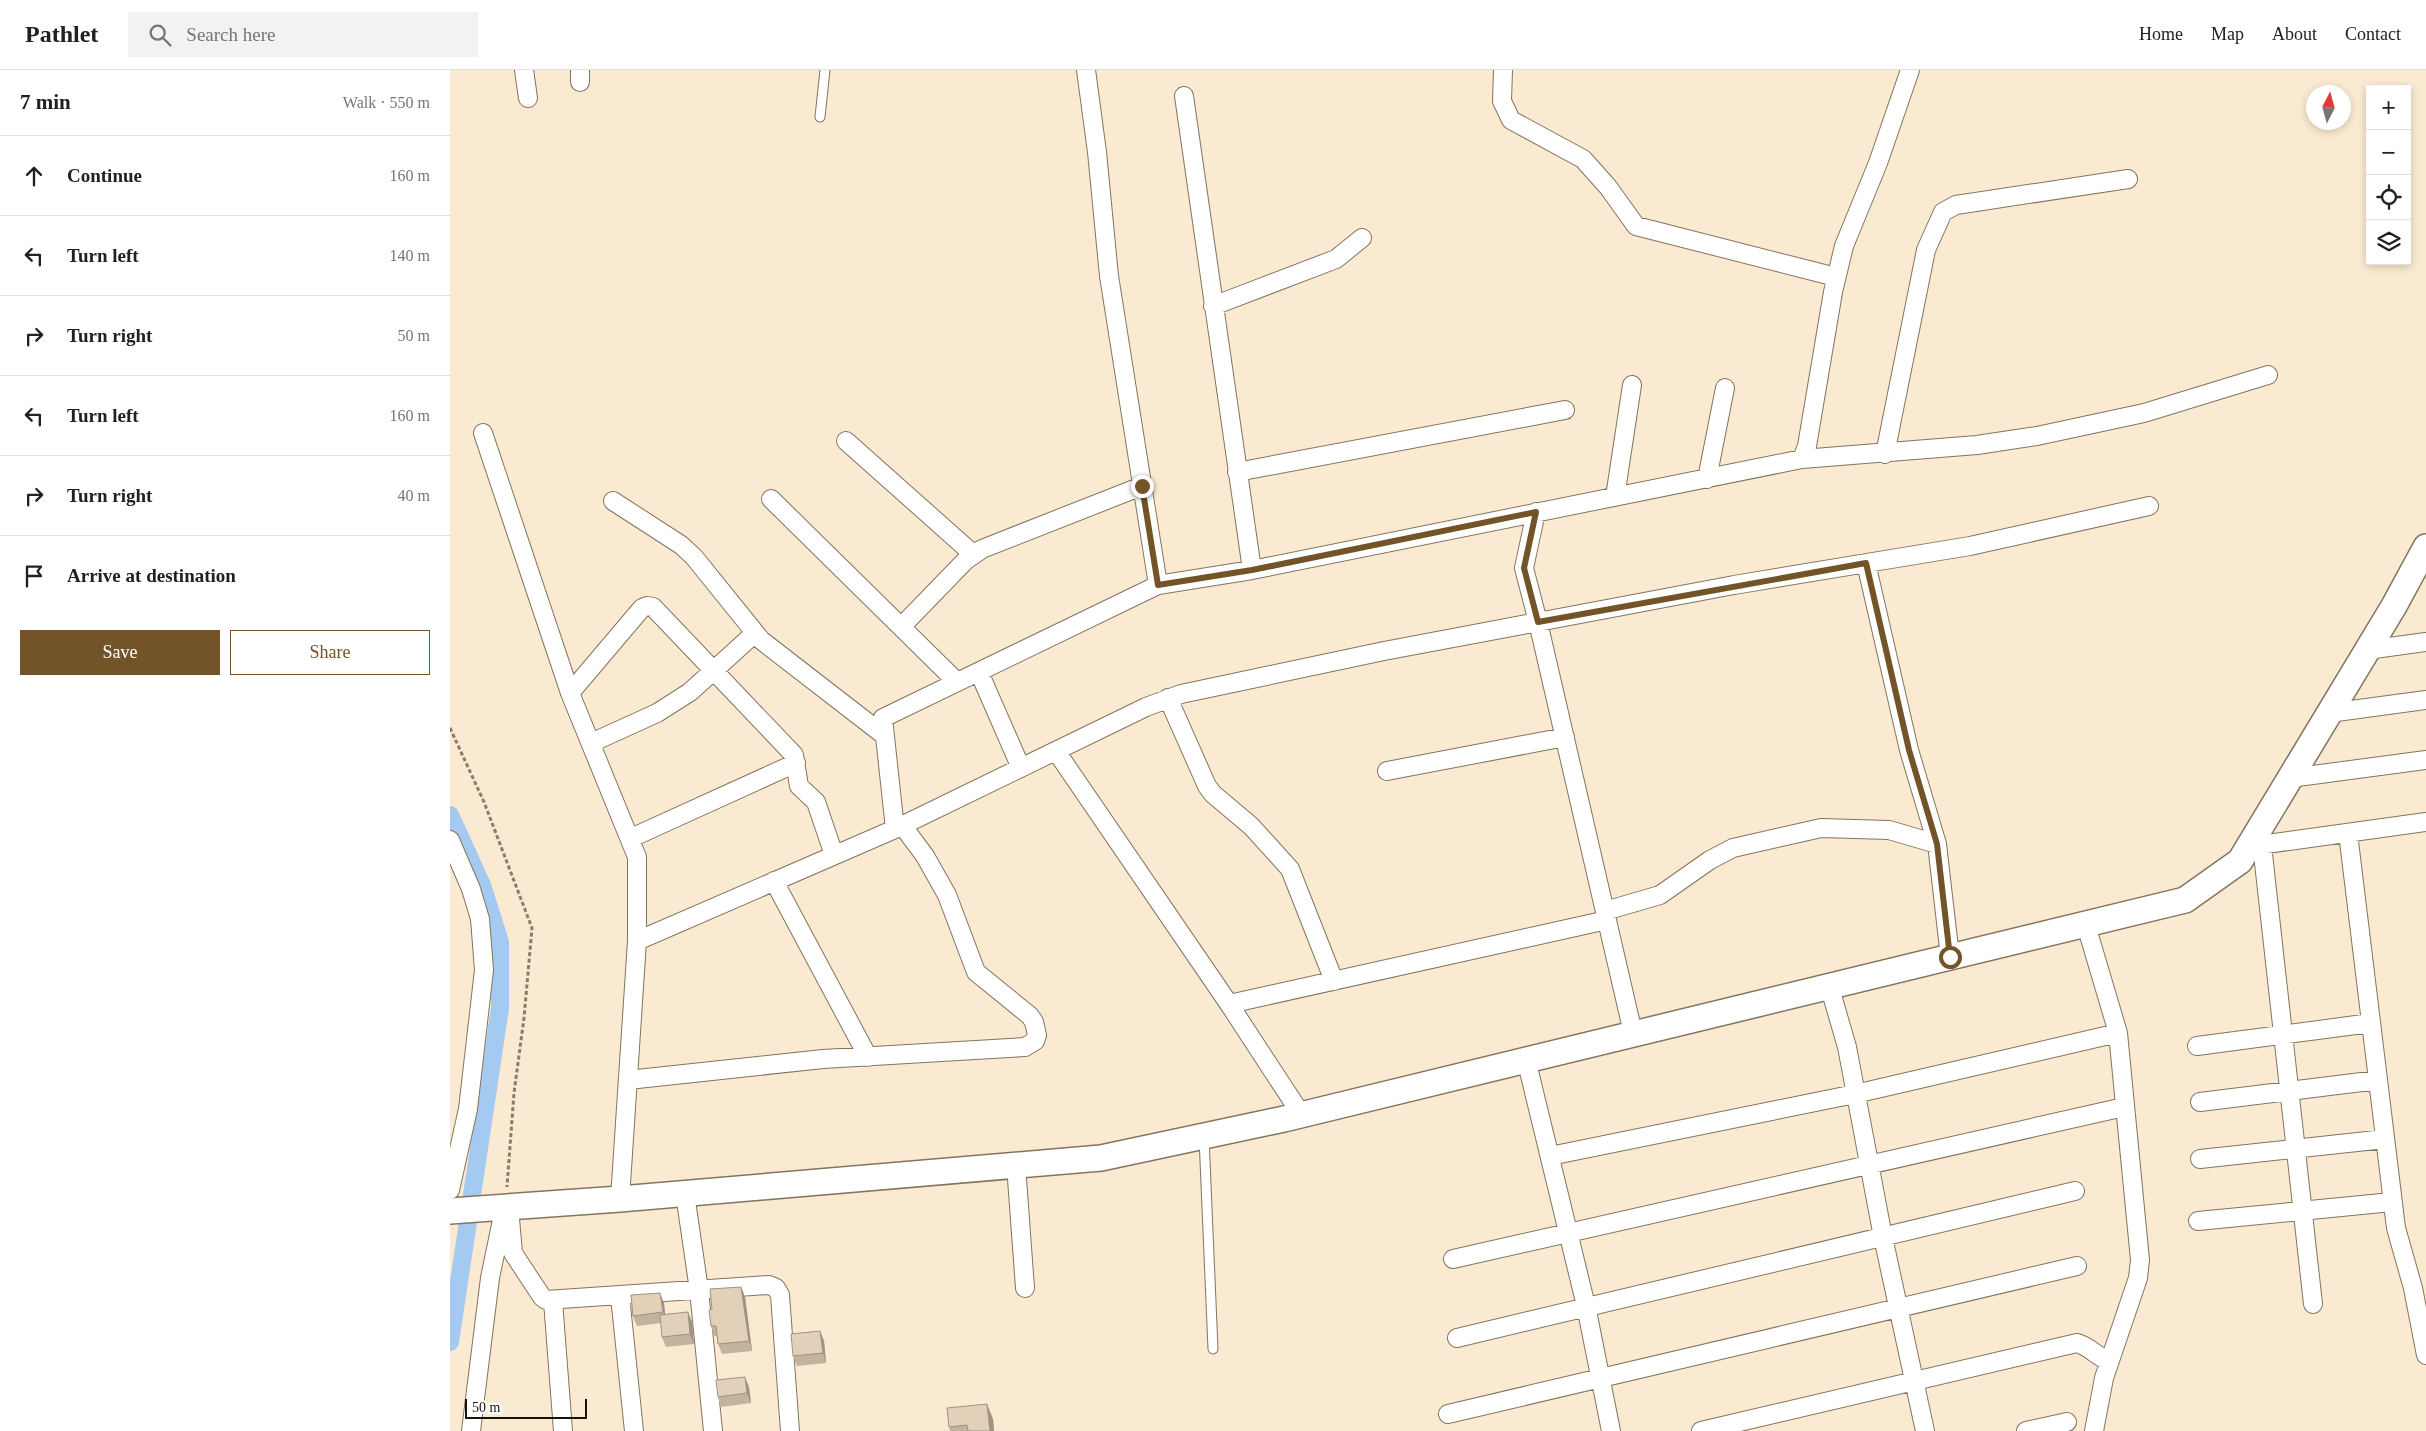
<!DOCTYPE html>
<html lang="en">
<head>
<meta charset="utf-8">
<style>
	:root { --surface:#fff; --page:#f2f2f2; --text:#202124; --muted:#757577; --line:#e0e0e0; --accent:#725428 }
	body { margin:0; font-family:"Times New Roman",serif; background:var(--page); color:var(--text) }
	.controls { position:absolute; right:15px; top:15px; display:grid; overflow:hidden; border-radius:0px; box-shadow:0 2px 8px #0003 }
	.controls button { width:45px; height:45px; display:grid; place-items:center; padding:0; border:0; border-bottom:1px solid var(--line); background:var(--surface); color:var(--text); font:25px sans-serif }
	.compass { position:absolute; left:1856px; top:15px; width:45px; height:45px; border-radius:50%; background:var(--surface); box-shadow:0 2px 8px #0003; rotate:6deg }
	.scale { position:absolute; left:15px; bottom:12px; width:122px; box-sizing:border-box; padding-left:5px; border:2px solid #171109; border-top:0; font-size:14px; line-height:18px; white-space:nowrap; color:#171109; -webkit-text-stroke:4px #fff; paint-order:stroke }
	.stop { position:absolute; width:15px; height:15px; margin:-11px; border:4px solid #725428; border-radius:50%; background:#fff }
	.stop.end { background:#725428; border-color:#fff; box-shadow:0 1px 5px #0008 }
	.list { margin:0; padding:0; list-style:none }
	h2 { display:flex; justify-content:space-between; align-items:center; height:65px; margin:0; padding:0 20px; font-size:21px }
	h2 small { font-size:16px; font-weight:400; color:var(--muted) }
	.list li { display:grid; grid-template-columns:32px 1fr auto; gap:15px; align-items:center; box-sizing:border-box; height:80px; padding:0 20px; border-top:1px solid var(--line) }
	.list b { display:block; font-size:19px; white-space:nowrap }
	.list em { font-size:16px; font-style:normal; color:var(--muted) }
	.actions { display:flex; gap:10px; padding:15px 20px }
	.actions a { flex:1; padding:11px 0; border:1px solid var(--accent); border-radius:0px; text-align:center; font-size:18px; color:var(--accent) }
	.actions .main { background:var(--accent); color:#fff }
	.icon { flex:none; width:28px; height:28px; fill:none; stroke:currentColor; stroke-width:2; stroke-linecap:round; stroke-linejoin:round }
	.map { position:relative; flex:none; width:1976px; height:1361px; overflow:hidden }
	header { display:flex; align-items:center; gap:30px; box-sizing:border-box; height:70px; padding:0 25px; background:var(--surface); border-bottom:1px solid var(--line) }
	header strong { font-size:24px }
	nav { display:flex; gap:28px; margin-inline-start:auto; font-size:18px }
	.search { width:350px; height:45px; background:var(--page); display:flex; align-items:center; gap:12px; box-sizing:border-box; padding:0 18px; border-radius:0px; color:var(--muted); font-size:19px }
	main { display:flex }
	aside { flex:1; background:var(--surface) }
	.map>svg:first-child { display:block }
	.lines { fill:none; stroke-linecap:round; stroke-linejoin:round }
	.canal { stroke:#a5caf1; stroke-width:18 }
	.lane-casing { stroke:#83745e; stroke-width:11 }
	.street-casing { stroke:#83745e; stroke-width:20 }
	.secondary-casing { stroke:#83745e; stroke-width:28 }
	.path { stroke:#887d6d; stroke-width:3; stroke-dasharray:4 2.5; stroke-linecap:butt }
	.lane { stroke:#fff; stroke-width:9 }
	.street { stroke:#fff; stroke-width:18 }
	.secondary { stroke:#fff; stroke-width:25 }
	.wall { fill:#c2b39f }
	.shaded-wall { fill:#9e9282 }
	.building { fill:#e2d0b9; stroke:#9e9282 }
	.route { stroke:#725428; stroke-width:6 }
</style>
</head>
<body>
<header>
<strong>Pathlet</strong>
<div class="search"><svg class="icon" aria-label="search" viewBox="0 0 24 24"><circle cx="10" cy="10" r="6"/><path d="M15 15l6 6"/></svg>Search here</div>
<nav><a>Home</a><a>Map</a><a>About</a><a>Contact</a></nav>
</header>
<main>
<aside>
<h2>7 min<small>Walk · 550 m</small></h2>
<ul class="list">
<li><svg class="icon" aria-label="ahead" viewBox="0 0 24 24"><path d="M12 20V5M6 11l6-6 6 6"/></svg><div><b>Continue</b></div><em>160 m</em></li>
<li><svg class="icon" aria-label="left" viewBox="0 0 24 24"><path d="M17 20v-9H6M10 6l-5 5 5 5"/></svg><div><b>Turn left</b></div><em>140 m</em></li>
<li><svg class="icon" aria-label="right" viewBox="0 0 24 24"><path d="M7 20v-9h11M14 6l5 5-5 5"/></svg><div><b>Turn right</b></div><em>50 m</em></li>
<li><svg class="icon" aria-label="left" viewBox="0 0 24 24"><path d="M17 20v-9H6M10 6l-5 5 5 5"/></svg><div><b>Turn left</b></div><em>160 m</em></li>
<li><svg class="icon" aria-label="right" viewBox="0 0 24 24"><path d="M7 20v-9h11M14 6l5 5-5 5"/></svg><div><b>Turn right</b></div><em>40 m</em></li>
<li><svg class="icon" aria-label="arrive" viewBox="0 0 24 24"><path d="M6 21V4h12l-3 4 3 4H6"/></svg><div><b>Arrive at destination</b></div></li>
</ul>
<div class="actions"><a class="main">Save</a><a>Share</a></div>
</aside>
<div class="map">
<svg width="1976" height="1361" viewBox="0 0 1976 1361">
	<rect width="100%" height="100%" fill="#fbead2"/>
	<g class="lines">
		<path class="canal" d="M0,745L32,815L50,872V938L0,1272"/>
		<defs>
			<path id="lane" d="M370,47L375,0
				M754,1067L763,1279"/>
			<path id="street" d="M74,0L78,28
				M130,0V12
				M636,0L647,82L659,206L708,515
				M1053,0L1052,31L1061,50L1133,89L1158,117L1186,156L1386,207
				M734,26L802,500
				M763,236L886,189L912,168
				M33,363L120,623L187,787V871
				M396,371L523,484
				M1435,384L1476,180L1493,142L1506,135L1678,109
				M1352,389L1357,376L1383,222L1394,176L1428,93L1460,0
				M787,402L1115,340
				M1257,409L1275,318
				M1165,427L1182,315
				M321,429L507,612
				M163,431L231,475L244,487L311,570L435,666
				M1086,442L1074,498L1088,552L1183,963
				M1416,493L1459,680L1487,774L1500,887
				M451,557L516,490L532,479L692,416
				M1917,580L1976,572
				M529,602L571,698
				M120,623L192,538L197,536L203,537L344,685L349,716L366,732L384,785
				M718,628L757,716L763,724L801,756L840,799L884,911
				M1879,643L1976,630
				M141,673L207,643L240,622L305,563
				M606,681L779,934L851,1044
				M937,701L1115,667
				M1840,708L1976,690
				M445,759L696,637L731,624L934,581L1284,515L1520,476L1699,436
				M1898,763L1946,1158L1963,1218L1976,1285
				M181,768L346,693
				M0,770L21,819L30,849L34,900L18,1039L0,1120
				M1812,775L1863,1234
				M1802,776L1976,752
				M324,811L418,987
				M1155,841L1210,825L1260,790L1283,778L1371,758L1439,760L1487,774
				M1636,855L1668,963L1690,1190L1688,1208L1654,1308L1644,1361
				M1379,915L1397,977L1433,1167L1475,1361
				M779,934L1157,850
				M1747,976L1921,953
				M1076,989L1136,1236L1161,1361
				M178,1010L373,989L575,977L585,971L587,965L584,952L580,946L526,902L497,825L475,786L452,755
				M1750,1032L1928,1010
				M1100,1086L1405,1024L1668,963
				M1750,1089L1935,1069
				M566,1095L575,1218
				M235,1124L249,1220L263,1361
				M170,1129L187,871L445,759L433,648L708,515L802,500L1352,389L1527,375L1587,366L1694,343L1818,305
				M59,1137L63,1183L92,1227L96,1230L319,1215L326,1218L330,1225L340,1361
				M1748,1151L1942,1132
				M1003,1189L1674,1037
				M170,1226L184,1361
				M103,1231L113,1361
				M1007,1268L1625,1121
				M998,1344L1627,1196
				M21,1361L40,1208L53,1145
				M1251,1361L1627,1273C1639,1276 1647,1287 1659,1291
				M1576,1361L1617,1352"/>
			<path id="secondary" d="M0,1141L170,1129L651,1088L834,1049L1735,830L1790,791L1944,536L1976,477"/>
		</defs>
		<use href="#lane" class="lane-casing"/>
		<use href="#street" class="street-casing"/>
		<use href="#secondary" class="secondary-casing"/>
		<path class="path" d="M0,658L34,732L82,858L74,948L64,1023L57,1117"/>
		<use href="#lane" class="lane"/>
		<use href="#street" class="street"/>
		<use href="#secondary" class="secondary"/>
	</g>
	<path class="wall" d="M291,1217L295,1227L302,1281L272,1284L268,1274L267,1266H264L261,1256L262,1239Z
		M214,1233L215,1245L242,1252L244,1274L216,1277L212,1267L211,1253L187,1256L183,1246Z
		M370,1261L374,1271L376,1293L347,1296L343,1286Z
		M299,1317L301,1333L271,1337L268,1327Z
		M543,1349L544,1361H500L499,1357Z"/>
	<path class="shaded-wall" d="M291,1217L295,1227L302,1281L299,1271Z
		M210,1223L214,1233L216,1252L213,1242Z
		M238,1242L242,1252L244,1274L240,1264Z
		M370,1261L374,1271L376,1293L373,1283Z
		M295,1307L299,1317L301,1333L297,1323Z
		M537,1334L543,1349L544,1361H540Z"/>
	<path class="building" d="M291,1217L299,1271L268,1274L266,1256H261L259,1240L262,1239L260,1219Z
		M210,1223L213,1242L183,1246L181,1225Z
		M238,1242L240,1264L212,1267L210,1245Z
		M370,1261L373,1283L343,1286L341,1264Z
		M295,1307L297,1323L268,1327L266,1310Z
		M537,1334L540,1361H518L517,1355L499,1357L497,1338Z"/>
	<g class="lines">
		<path class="route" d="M692,416L708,515L802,500L1086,442L1074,498L1088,552L1416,493L1459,680L1487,774L1500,887"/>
	</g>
</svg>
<div class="controls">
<button>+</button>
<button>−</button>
<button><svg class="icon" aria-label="locate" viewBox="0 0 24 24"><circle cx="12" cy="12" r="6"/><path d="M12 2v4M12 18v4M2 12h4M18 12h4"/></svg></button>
<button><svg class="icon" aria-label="layers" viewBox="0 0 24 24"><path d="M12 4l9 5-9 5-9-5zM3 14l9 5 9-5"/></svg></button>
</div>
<svg class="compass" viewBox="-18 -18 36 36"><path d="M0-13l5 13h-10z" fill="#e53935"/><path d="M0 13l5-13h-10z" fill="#757577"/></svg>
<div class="scale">50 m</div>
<div class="stop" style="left:1500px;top:887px"></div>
<div class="stop end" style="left:692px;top:416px"></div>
</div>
</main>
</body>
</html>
